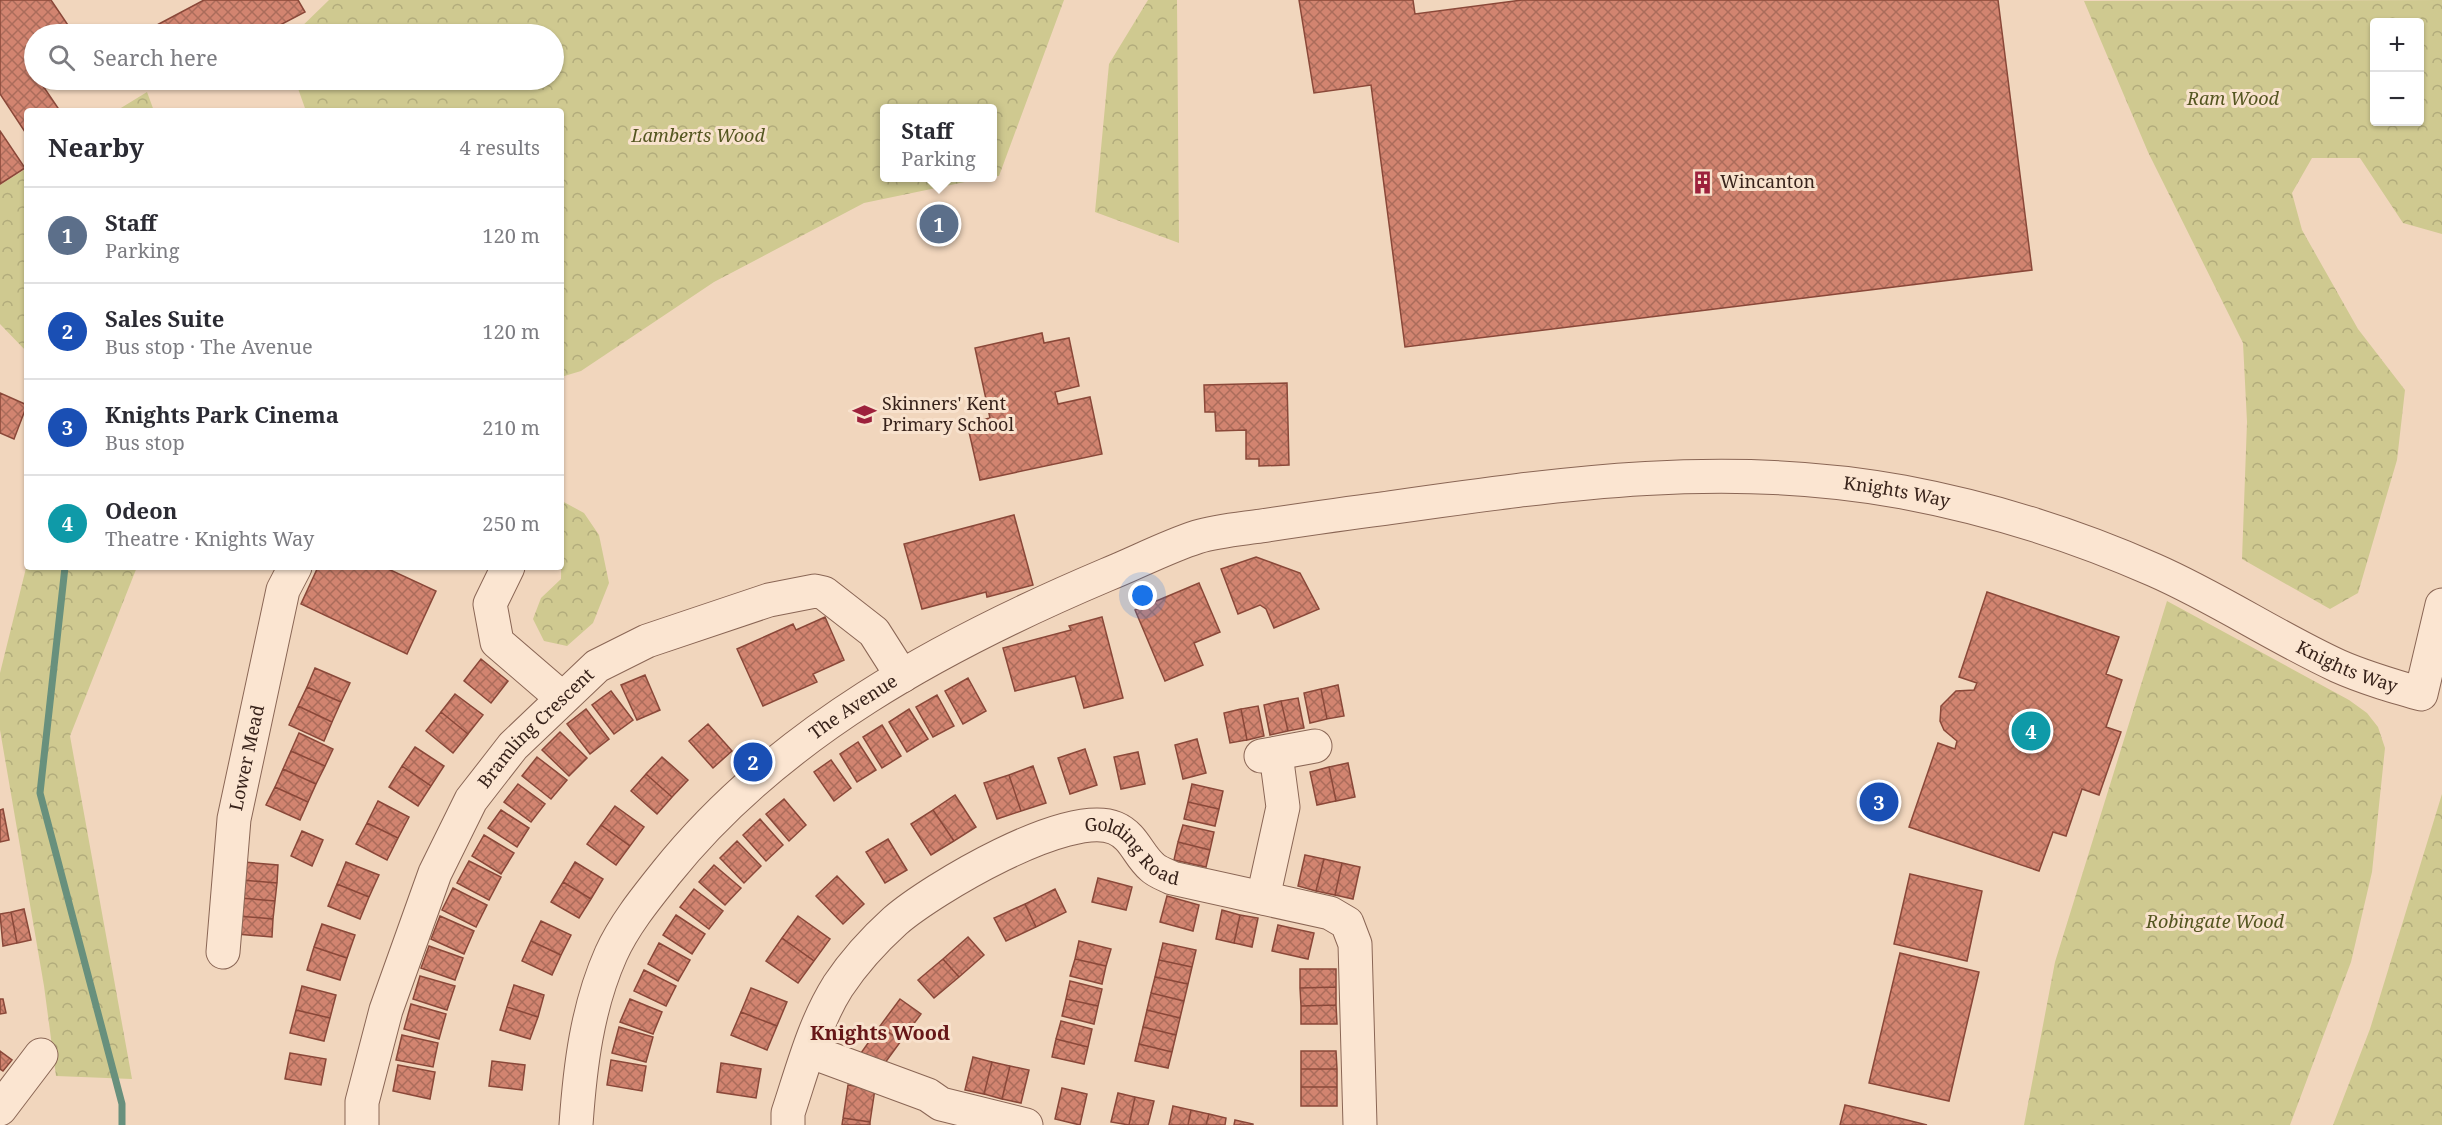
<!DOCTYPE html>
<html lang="en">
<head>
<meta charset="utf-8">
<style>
	:root { --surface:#fff; --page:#f2f2f3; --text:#2b2b33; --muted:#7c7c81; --line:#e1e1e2; --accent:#9d213c }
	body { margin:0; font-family:"Noto Serif",serif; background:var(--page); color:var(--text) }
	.controls { position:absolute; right:18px; top:18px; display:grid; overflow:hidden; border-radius:6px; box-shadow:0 2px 4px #0004 }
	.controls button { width:54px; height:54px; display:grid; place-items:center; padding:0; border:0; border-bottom:2px solid var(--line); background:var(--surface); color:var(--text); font:30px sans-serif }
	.you { position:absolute; left:1143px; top:596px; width:21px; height:21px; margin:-15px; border:4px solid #fff; border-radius:50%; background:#1a73e8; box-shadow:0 0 0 9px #1a73e833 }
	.badge { display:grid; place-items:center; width:39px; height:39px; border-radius:50%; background:var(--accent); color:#fff; font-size:20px; font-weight:700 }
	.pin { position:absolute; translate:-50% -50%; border:3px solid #fff; box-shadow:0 2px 6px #0006 }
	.popup { position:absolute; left:880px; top:104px; width:117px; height:78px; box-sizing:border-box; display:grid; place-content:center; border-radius:6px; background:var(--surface); filter:drop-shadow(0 2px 4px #0005); font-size:20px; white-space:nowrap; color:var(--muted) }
	.popup b { font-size:22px; color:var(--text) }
	.popup::after { content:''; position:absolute; left:50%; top:100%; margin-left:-12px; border:12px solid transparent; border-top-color:var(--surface) }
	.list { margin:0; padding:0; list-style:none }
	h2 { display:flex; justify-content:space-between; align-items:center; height:78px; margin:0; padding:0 24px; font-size:26px }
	h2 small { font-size:20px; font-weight:400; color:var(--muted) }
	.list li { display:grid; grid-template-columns:39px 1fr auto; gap:18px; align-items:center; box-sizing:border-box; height:96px; padding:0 24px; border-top:2px solid var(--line) }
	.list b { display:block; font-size:22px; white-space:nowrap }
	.list p { margin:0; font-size:20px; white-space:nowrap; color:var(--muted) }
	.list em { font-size:20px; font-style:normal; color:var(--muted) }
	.icon { flex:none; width:33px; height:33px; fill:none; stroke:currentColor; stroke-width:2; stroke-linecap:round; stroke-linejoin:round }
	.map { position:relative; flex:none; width:2442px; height:1125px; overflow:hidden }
	.search { position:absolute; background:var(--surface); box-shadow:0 2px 4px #0004; left:24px; top:24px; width:540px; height:66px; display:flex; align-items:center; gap:15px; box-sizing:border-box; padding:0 21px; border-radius:33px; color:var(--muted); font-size:22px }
	.panel { position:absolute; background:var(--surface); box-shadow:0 2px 4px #0004; left:24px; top:108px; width:540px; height:462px; border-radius:6px }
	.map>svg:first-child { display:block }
	.forest { fill:url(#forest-crowns); fill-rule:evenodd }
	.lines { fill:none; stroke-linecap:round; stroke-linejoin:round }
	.stream { stroke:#68907d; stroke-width:7 }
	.building { fill:url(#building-cross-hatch); stroke:#8a4839; stroke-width:1.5 }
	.minor-casing { stroke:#8a6655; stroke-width:35 }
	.minor { stroke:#fbe5d1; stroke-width:33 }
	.labels { text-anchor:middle; stroke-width:6; stroke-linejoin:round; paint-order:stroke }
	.park-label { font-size:18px; font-style:italic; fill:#545620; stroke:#f8e2cd }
	.poi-label { font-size:18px; fill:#38231b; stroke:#f8e2cd; text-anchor:start }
	.street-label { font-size:18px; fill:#38231b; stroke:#f8e2cd }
	.neighbourhood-label { font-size:20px; font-weight:bold; fill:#671718; stroke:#f8e2cd }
</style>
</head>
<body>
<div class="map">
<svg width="2442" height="1125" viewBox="0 0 2442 1125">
	<defs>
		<pattern id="forest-crowns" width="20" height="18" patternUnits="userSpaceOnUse" patternTransform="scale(1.5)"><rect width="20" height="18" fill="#cfc990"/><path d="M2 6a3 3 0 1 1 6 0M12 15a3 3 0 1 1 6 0" fill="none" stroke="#b2ac7c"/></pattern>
		<pattern id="building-cross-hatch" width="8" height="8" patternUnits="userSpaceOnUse" patternTransform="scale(1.5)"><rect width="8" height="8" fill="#d28470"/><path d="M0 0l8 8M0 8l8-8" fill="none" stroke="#ab6c5b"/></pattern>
	</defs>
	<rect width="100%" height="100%" fill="#f1d6bd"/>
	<path class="forest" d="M329,0H1064L999,176H993V109H885V178H984L864,203L714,282L581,371L561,377V111H306L295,80H554V34H294Z
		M1148,0H1177L1179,243L1095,212L1109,64Z
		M2442,0V234L2403,223L2360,158H2312L2292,193L2302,230L2358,329L2405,390L2397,460L2358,593L2330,609L2242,559L2247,422L2243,343L2148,152L2084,1ZM2374,22H2420V122H2374Z
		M147,92L154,111H116Z
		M27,168V352L0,324V185Z
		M562,501L584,513L599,535L609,583L593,623L567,646L544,641L533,619L541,598L561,579Z
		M27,564V567H137L70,736L132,1079L56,1076L44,986L0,730V673Z
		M2167,601L2349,700L2367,713L2378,727L2385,748L2372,872L2351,962L2290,1125H2024L2055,962Z
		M2442,794V1125H2333L2370,1029Z"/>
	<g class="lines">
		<path class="stream" d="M65,567L40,793L122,1104V1125"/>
	</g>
	<path class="building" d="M0,0H51L74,34H34V80H53L43,86L60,111H27V135L0,94Z
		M204,0H298L305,12L263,34H140Z
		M1299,0H1413L1415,14L1522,0H1998L2032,270L1405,347L1371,85L1314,93Z
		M162,80H180L166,87Z
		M0,131L25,168L0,184Z
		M1042,333L1044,343L1069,338L1079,386L1055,392L1058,404L1090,397L1102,454L980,480L967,423L990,418L975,348Z
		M1287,383L1289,465L1259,466V459H1246V430L1216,431L1215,412H1205L1204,385Z
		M0,393L27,405L14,439L0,433Z
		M1014,515L1033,585L987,597L986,592L922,609L904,544Z
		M1256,557L1300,573L1319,609L1274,628L1266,609L1260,605L1238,614L1221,569Z
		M318,567H384L436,591L407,654L301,604Z
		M1199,583L1220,632L1194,643L1203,665L1165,681L1135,610Z
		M1987,592L2119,637L2106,674L2122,680L2106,727L2121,732L2099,795L2082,789L2066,836L2053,832L2039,871L1909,827L1938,743L1955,749L1957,741L1944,730L1940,721L1941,706L1956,691L1974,690L1977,683L1959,677Z
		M825,617L844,660L813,674L817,682L763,706L737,649L793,624L796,630Z
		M1102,617L1123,698L1084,708L1075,676L1015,691L1003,648L1071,630L1069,626Z
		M481,659L508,681L491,703L464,681Z
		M315,668L350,683L341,702L307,687Z
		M645,675L660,710L637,720L621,685Z
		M968,678L986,711L963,724L945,691Z
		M1338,685L1344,716L1327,719L1321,689Z
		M307,687L341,702L332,722L298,706Z
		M1321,689L1327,719L1310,723L1304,693Z
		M611,691L633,720L614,734L592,705Z
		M455,694L483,715L468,734L441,712Z
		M937,695L954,726L933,737L916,707Z
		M1298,698L1304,728L1288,731L1281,701Z
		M1281,701L1288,731L1270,735L1264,705Z
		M298,706L332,722L324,741L289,725Z
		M1258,706L1264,736L1247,740L1241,709Z
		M586,709L609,739L590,754L567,724Z
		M909,709L928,739L907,752L889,722Z
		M1241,709L1247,740L1230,743L1224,713Z
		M441,712L468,734L453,753L426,731Z
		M708,724L732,751L713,768L689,741Z
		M882,725L901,756L882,768L863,737Z
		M560,732L587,758L569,776L542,750Z
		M299,733L333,749L325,766L291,751Z
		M1197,739L1206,773L1183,779L1175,745Z
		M858,742L876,770L857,782L840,754Z
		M415,747L444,766L431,786L402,766Z
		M1085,749L1097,785L1070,794L1058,758Z
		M291,751L325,766L316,784L283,769Z
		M1138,752L1145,784L1121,789L1114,757Z
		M537,757L567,780L551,799L522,776Z
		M662,757L688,780L672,797L646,774Z
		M831,760L851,788L834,801L814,772Z
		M1348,763L1355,797L1336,801L1329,767Z
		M402,766L431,786L418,806L389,787Z
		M1033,766L1046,803L1021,811L1009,775Z
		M1329,767L1336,801L1317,805L1310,772Z
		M283,769L316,784L308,802L275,787Z
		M646,774L672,797L657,814L631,791Z
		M1009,775L1021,811L997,819L984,783Z
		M518,784L545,804L531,822L504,802Z
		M1192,784L1223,791L1219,809L1188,802Z
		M275,787L308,802L300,820L266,805Z
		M955,795L976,827L954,841L933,810Z
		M784,799L806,825L789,841L766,814Z
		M378,801L409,817L398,838L367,823Z
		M1188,802L1219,809L1215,826L1184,819Z
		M615,806L644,827L630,846L601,825Z
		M3,809L9,840L0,842V810Z
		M501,810L529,828L517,847L488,828Z
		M933,810L954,841L931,855L911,824Z
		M760,819L783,845L766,861L743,835Z
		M367,823L398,838L387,860L356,844Z
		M601,825L630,846L616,865L587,844Z
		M1183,825L1214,832L1210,850L1178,842Z
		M302,831L323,840L312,866L291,856Z
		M484,835L514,853L501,874L472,856Z
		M888,839L907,870L885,883L866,852Z
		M737,841L761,866L744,883L720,858Z
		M1178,842L1210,850L1206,867L1174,860Z
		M1305,855L1324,859L1316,891L1298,886Z
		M1324,859L1342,863L1335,895L1316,891Z
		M469,861L501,877L489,900L457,883Z
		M243,862L278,865L277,883L242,880Z
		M346,862L379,875L369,897L337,884Z
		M575,862L603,879L591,899L563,882Z
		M1342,863L1360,867L1353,899L1335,895Z
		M714,865L741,888L725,905L699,882Z
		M1910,874L1982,891L1967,961L1894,944Z
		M837,876L864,904L843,924L816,896Z
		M1098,878L1132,887L1126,910L1092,902Z
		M242,880L277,883L275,901L240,898Z
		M563,882L591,899L579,918L551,902Z
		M337,884L369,897L360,919L328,906Z
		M453,888L487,905L476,927L442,910Z
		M694,889L723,911L709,929L680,907Z
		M1055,889L1066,912L1036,927L1025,904Z
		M1167,896L1199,905L1193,931L1160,922Z
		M240,898L275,901L273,919L238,916Z
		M1025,904L1036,927L1006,941L994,918Z
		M24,909L31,940L17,943L11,912Z
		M1222,910L1240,915L1234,943L1216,939Z
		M11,912L17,943L3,946L0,914Z
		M676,915L705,934L692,954L663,935Z
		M1240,915L1258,918L1252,947L1234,943Z
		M238,916L273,919L272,937L237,934Z
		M440,916L474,931L464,954L431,939Z
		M798,916L830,939L814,961L782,938Z
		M541,921L571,935L561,955L531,941Z
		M322,924L355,935L347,958L314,947Z
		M1278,925L1314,933L1308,959L1272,951Z
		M968,937L984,955L959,977L943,959Z
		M782,938L814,961L798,983L766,961Z
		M531,941L561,955L552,975L522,961Z
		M1079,941L1111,949L1106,966L1075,959Z
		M659,943L690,960L678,981L648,964Z
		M1163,943L1196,950L1192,967L1159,960Z
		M429,946L463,958L455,980L421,968Z
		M314,947L347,958L340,980L307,970Z
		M1900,953L1979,972L1949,1101L1869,1083Z
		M943,959L959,977L934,998L918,980Z
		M1075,959L1106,966L1102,984L1070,976Z
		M1159,960L1192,967L1188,984L1155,977Z
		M1300,969H1336V987L1300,988Z
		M644,970L676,986L666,1006L634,991Z
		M420,976L455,986L447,1010L413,999Z
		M1155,977L1188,984L1184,1001L1151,993Z
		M1070,981L1102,989L1098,1006L1066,999Z
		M514,985L544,995L538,1017L507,1007Z
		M302,986L336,995L330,1018L296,1010Z
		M1336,987V1005L1301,1006L1300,988Z
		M751,988L787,1002L777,1026L741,1012Z
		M1151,993L1184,1001L1180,1018L1147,1010Z
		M0,999H3L6,1013L0,1014Z
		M630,999L662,1012L653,1034L620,1022Z
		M900,999L921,1014L901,1041L880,1026Z
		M1066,999L1098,1006L1094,1024L1062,1016Z
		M411,1004L446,1014L439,1039L404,1029Z
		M1336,1005L1337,1024H1301V1006Z
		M507,1007L538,1017L530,1039L500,1030Z
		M296,1010L330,1018L324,1041L290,1033Z
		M1147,1010L1180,1018L1176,1035L1143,1027Z
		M741,1012L777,1026L767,1050L731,1035Z
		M1061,1021L1092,1029L1088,1047L1056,1039Z
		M880,1026L901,1041L882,1067L861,1053Z
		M619,1027L653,1037L646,1062L612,1053Z
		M1143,1027L1176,1035L1172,1052L1139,1044Z
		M402,1035L438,1043L433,1067L396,1060Z
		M1056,1039L1088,1047L1084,1064L1052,1057Z
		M1139,1044L1172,1052L1168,1068L1135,1061Z
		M0,1051L12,1060L3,1071L0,1069Z
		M1301,1051H1336L1337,1069H1301Z
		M290,1053L326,1059L321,1085L285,1079Z
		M973,1057L992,1062L984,1094L965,1090Z
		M611,1060L646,1066L642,1091L607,1085Z
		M492,1061L525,1065L522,1090L489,1086Z
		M992,1062L1010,1066L1002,1099L984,1094Z
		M721,1063L761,1069L756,1098L717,1092Z
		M398,1065L435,1072L430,1099L393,1091Z
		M1010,1066L1029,1070L1021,1103L1002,1099Z
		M1301,1069H1337V1087H1301Z
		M848,1085L875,1089L870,1122L843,1118Z
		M1301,1087H1337V1106H1301Z
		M1062,1088L1087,1094L1080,1125L1055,1119Z
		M1118,1093L1135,1097L1129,1125L1111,1122Z
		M1135,1097L1154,1101L1148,1125H1129Z
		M1845,1105L1863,1109L1927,1125H1840Z
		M1173,1106L1191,1110L1188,1125H1169Z
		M1191,1110L1209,1114L1206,1125H1188Z
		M1209,1114L1226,1118L1225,1125H1206Z
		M843,1118L870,1122V1125H842Z
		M1235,1120L1253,1124V1125H1234Z"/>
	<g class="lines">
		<defs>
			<g id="minor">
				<path d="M508,567L490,604L497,642L562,698"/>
				<path d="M1261,756L1315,746"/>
				<path d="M1263,898L1283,807L1276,754"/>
				<path id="s1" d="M223,952L234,819L283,590L295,567"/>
				<path d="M809,1051L928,1095L941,1104L1026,1125"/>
				<path d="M0,1109L41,1055"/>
				<path id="s2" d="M362,1125V1102L386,1010L435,873L471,800L513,746L597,666L647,641L769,600L815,591L824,593L874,632L902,676"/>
				<path id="s3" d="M576,1125C580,1067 587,1008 611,954C624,925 646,898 666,873C778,733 943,644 1106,575C1136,563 1166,547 1197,537C1217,531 1240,529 1261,526C1301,520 1341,514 1381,509C1557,484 1726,459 1903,492C1988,508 2075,535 2154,570C2218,598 2275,637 2338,666C2365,678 2393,686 2421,694L2442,605"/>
				<path id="s4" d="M788,1125V1113C802,1071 814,1024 838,986C854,962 874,940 895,921C932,889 1068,808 1115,828C1134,836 1138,855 1152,867C1157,872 1166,875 1172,878L1330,913L1347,923L1355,944L1360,1125"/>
			</g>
		</defs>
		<use href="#minor" class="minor-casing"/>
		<use href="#minor" class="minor"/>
	</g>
	<defs>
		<symbol id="building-bare" viewBox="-9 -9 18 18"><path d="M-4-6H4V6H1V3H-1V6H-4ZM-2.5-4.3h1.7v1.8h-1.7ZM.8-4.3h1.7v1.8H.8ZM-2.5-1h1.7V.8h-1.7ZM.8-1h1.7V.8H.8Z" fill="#9d213c" stroke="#f8e2cd" stroke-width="2.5" paint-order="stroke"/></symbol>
		<symbol id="school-bare" viewBox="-9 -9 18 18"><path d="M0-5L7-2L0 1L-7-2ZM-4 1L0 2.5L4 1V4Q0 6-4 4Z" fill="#9d213c" stroke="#f8e2cd" stroke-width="2.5" paint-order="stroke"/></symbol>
	</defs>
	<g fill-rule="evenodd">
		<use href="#building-bare" x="1686" y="166" width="33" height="33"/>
		<use href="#school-bare" x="848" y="398" width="33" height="33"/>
	</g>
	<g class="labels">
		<g class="park-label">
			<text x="2233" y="105">Ram Wood</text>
			<text x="698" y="142">Lamberts Wood</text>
			<text x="2215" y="928">Robingate Wood</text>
		</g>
		<g class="poi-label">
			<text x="1720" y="188">Wincanton</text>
			<text x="882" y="410">Skinners' Kent<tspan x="882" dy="21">Primary School</tspan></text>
		</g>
		<g class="street-label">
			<text dy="6" stroke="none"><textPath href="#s3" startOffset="1614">Knights Way</textPath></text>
			<text dy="6" stroke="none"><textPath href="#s3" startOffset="2100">Knights Way</textPath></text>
			<text dy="6" stroke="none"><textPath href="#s3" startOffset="525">The Avenue</textPath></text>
			<text dy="6" stroke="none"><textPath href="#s2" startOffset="442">Bramling Crescent</textPath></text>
			<text dy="6" stroke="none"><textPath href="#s1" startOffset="196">Lower Mead</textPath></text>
			<text dy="6" stroke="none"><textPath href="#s4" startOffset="507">Golding Road</textPath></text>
		</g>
		<g class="neighbourhood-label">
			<text x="880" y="1040">Knights Wood</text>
		</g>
	</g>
</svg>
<div class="controls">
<button>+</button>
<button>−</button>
</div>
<div class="you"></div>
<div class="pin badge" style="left:939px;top:224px;background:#5c6f8a">1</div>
<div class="popup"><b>Staff</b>Parking</div>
<div class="pin badge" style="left:753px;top:762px;background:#1a4fb4">2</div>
<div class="pin badge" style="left:1879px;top:802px;background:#1a4fb4">3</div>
<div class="pin badge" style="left:2031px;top:731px;background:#0f9aa8">4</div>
<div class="search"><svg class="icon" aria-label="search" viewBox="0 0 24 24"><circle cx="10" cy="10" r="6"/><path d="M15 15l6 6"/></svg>Search here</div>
<section class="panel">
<h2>Nearby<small>4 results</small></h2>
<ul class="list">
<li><span class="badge" style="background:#5c6f8a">1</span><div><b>Staff</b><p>Parking</p></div><em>120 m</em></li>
<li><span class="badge" style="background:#1a4fb4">2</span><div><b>Sales Suite</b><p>Bus stop · The Avenue</p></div><em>120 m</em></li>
<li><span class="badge" style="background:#1a4fb4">3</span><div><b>Knights Park Cinema</b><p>Bus stop</p></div><em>210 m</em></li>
<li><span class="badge" style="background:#0f9aa8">4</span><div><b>Odeon</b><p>Theatre · Knights Way</p></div><em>250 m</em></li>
</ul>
</section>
</div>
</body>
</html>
